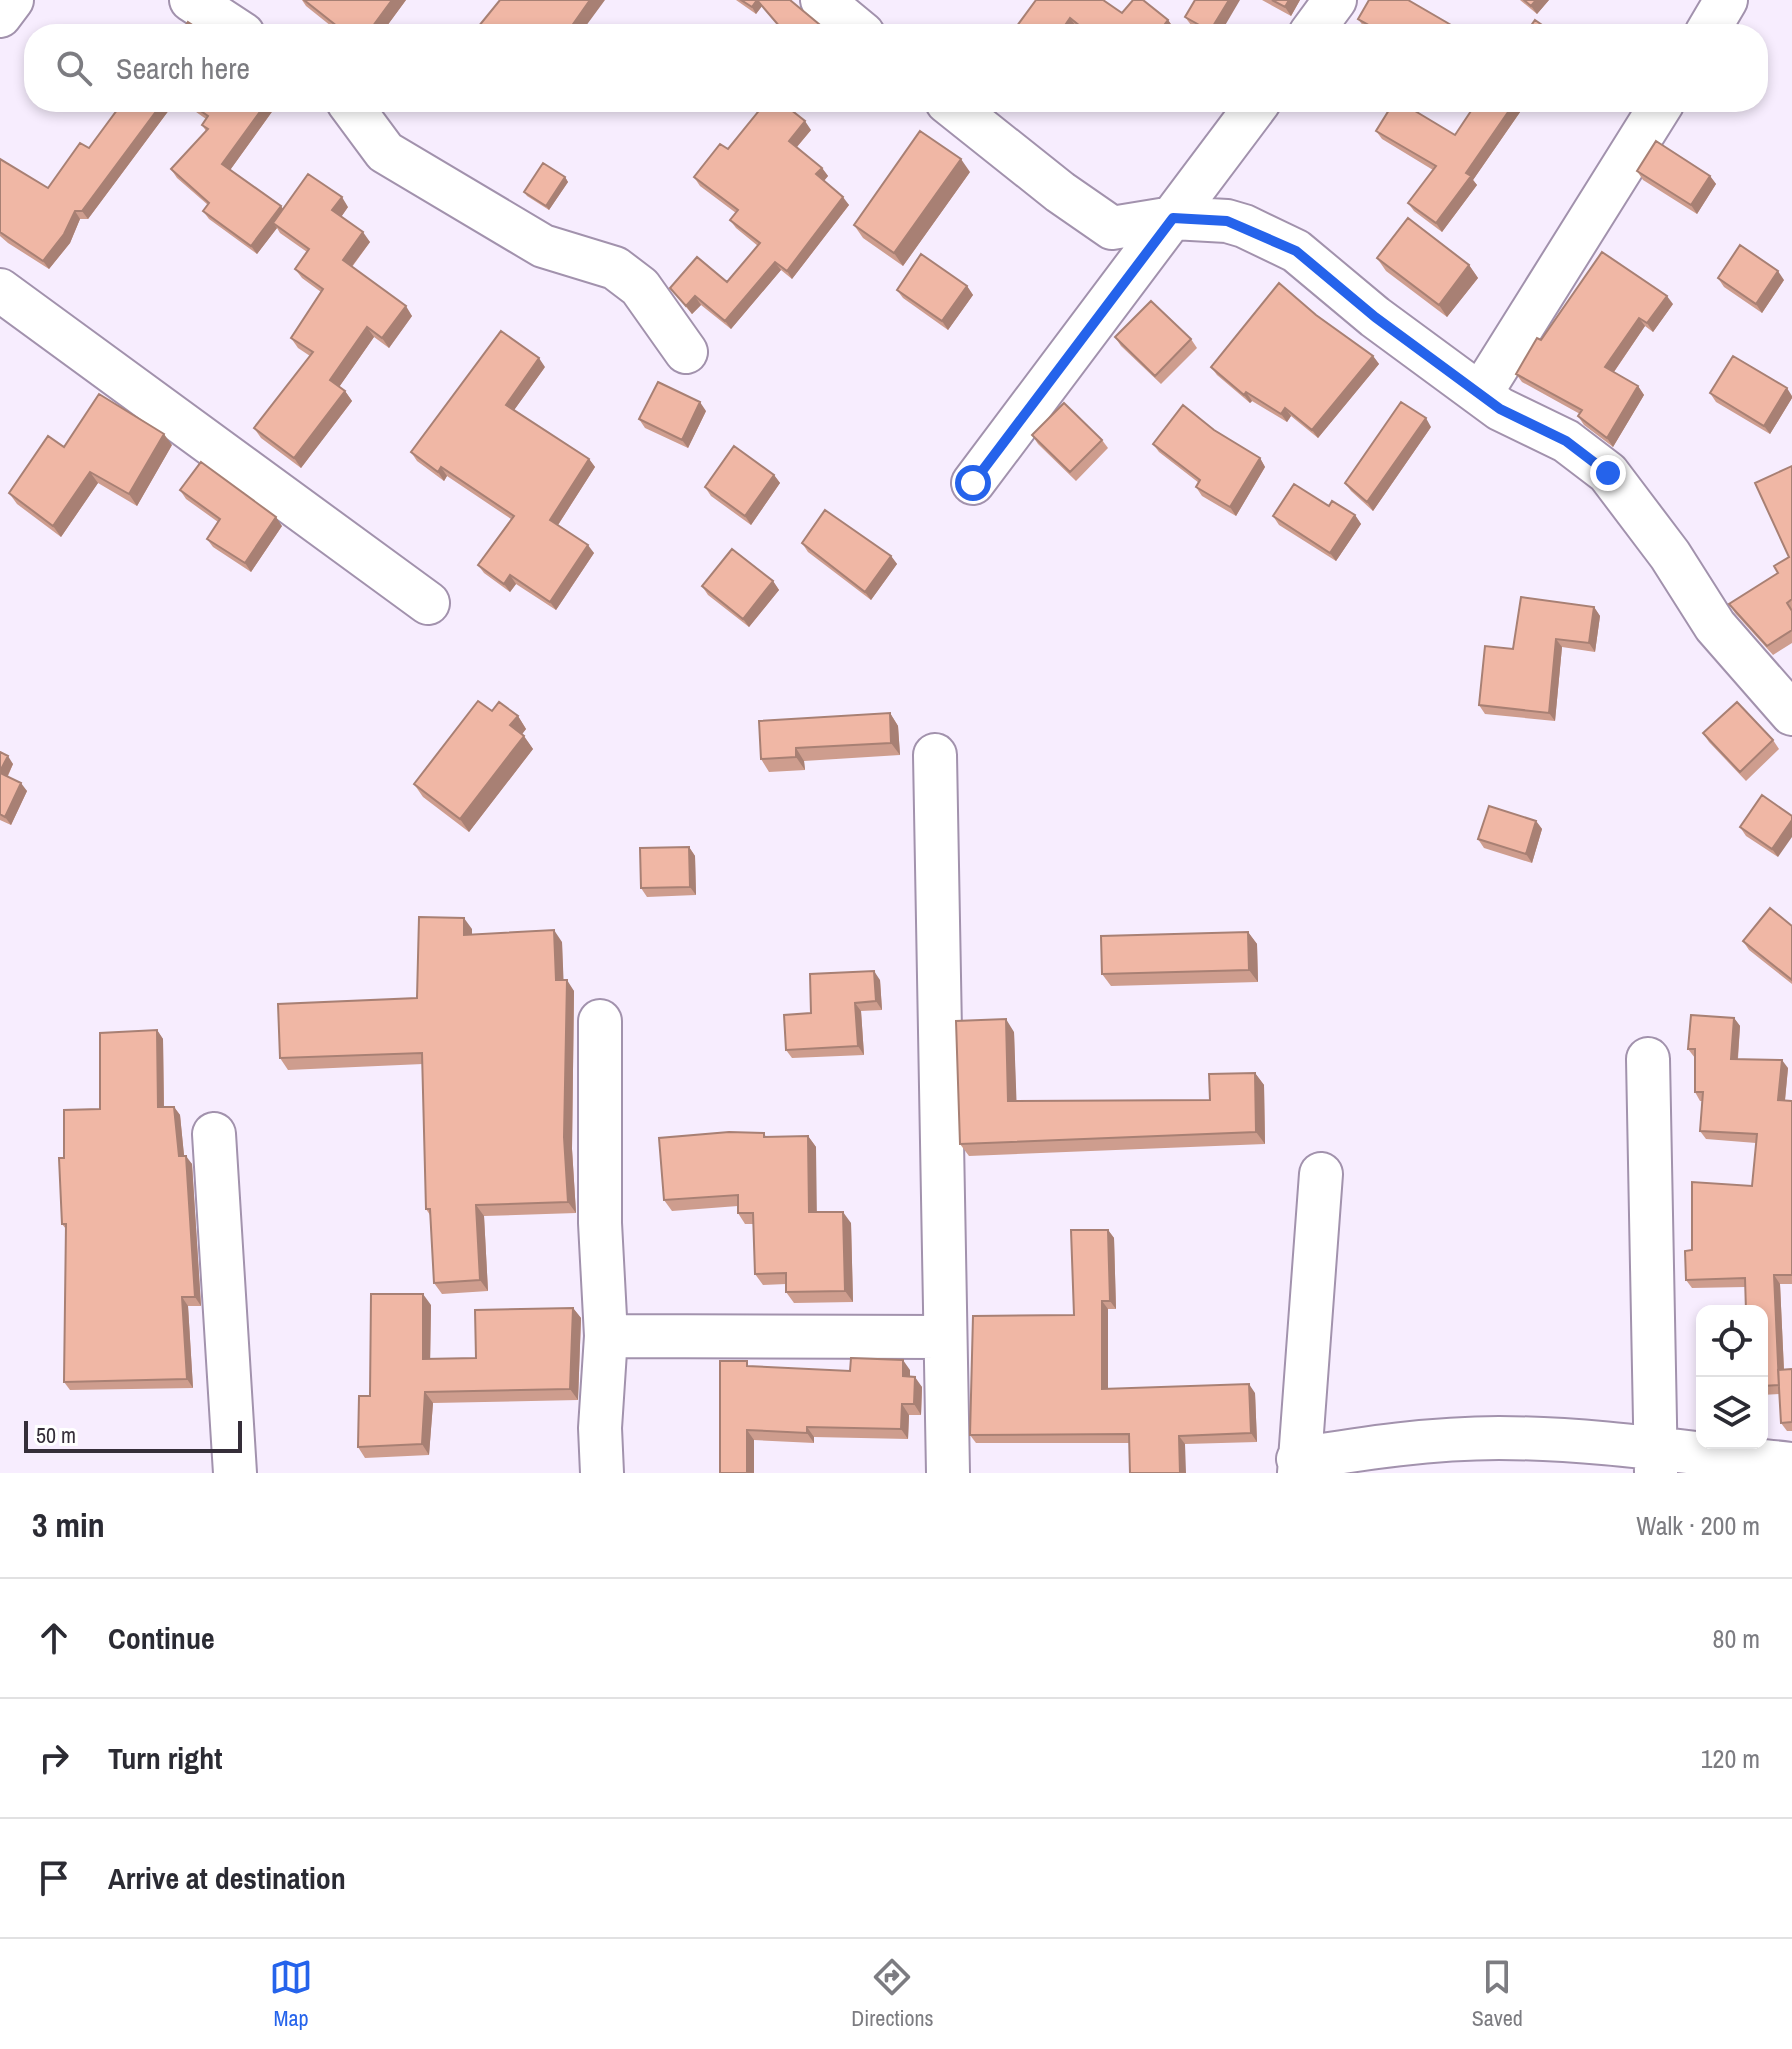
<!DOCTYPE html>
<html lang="en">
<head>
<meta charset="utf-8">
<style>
	:root { --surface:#fff; --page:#f7f7f7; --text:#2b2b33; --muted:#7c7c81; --line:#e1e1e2; --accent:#2563eb }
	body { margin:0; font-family:"Archivo Narrow",sans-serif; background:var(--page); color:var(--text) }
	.controls { position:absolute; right:24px; bottom:24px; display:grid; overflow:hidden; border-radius:16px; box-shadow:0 4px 12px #0003 }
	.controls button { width:72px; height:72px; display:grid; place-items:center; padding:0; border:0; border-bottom:2px solid var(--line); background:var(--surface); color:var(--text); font:40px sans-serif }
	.scale { position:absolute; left:24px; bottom:20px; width:218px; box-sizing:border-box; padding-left:8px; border:4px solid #352e39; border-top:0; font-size:22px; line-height:28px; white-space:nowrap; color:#352e39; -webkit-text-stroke:6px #fff; paint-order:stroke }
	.stop { position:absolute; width:24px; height:24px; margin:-18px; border:6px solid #2563eb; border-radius:50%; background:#fff }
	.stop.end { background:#2563eb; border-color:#fff; box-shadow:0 2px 8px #0008 }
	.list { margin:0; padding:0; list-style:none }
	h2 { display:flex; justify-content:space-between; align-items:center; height:104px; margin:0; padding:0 32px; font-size:34px }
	h2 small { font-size:26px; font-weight:400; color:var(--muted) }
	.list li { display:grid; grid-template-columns:52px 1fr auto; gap:24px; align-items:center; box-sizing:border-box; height:120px; padding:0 32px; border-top:2px solid var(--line) }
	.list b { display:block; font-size:30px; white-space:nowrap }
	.list em { font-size:26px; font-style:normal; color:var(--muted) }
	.icon { flex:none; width:44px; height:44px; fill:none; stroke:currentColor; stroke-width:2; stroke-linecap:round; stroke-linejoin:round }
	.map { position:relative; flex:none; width:1792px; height:1473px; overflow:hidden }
	.search { position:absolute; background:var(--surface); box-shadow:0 4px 12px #0003; left:24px; right:24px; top:24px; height:88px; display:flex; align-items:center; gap:20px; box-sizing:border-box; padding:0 28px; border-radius:32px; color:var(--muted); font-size:30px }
	.sheet { height:464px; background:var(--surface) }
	nav { display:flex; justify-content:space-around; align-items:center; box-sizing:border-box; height:112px; border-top:2px solid var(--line); background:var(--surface); font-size:22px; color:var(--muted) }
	nav a { display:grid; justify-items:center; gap:4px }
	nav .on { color:var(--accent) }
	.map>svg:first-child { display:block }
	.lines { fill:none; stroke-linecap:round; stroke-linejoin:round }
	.minor-casing { stroke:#a292ad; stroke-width:46 }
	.minor { stroke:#fff; stroke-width:42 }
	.wall { fill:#ce9d8e }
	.shaded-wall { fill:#a88074 }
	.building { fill:#f0b7a5; stroke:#a88074; stroke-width:2 }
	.route { stroke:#2563eb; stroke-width:10 }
</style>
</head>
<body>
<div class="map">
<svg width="1792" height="1473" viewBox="0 0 1792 1473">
	<rect width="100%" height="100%" fill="#f7edfe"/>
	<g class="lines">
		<defs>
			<path id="minor" d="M191,0L243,34
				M822,0L863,34
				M0,16L12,0
				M1310,34L1335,0
				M1706,34L1726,0
				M348,102L385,152L543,246L615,268L640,287L686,352
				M947,102L1060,192L1112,228L1173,218L1227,221L1244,226L1296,251L1375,317L1500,409L1566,441L1608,473L1670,555L1715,626L1792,714
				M0,290L428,603
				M1481,393L1663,102
				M973,483L1259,102
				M935,755L948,1473
				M600,1021V1223L606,1336L600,1428L602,1473
				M1648,1059L1656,1473
				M214,1134L235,1473
				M606,1336L944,1337
				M1298,1459C1365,1448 1432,1438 1499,1438C1597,1438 1695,1454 1792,1464
				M1299,1473L1321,1174"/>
		</defs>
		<use href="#minor" class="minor-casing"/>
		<use href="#minor" class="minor"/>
	</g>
	<path class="wall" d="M302,0H406L381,34H341L306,6Z
		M736,0H790L831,34H785L762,6L756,14Z
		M1036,0L1168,20L1176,31L1174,34H1084L1078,29L1074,34H1011Z
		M1262,0H1300L1291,16Z
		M1520,0H1549L1537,14Z
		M1185,17L1220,34H1207L1191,25Z
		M1358,19L1458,29L1461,34H1376L1364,27Z
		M123,102H175L88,219H80L70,243L49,269L8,243L0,236V159L48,188L89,148Z
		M182,102H279L230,170L281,206L283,209L348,207L341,217L370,242L352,267L412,316L389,348L374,337L339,387L345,391L352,401L301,468L261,438L254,428L310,356L298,348L291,338L321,292L302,278L295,269L307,252L280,233L277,228L257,254L209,219L203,211L208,205L177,178L171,169L206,131L202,125L206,119Z
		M1477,102H1527L1473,180L1477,185L1442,232L1414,211L1408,203L1433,170L1382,139L1376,131L1455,135Z
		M811,130L797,147L822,168L828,176L824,181L849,205L792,279L781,270L731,329L701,305L692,314L670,288L727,282L758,246L736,228L730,220L736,213L700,186L694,177L728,149Z
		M1637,171L1710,176L1716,184L1697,214L1643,180Z
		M970,172L903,266L863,238L854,225Z
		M565,177L568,182L549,210L527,196L524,192Z
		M1377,258L1469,265L1478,278L1447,317L1386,271Z
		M1718,278L1784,280L1762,313L1724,287Z
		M967,286L973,295L948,330L903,298L897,290Z
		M1673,304L1653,332L1645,326L1614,372L1638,386L1644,395L1613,447L1584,425L1578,416L1580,414L1522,382L1516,374L1541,340Z
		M1316,315L1373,356L1379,364L1318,438L1291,416L1287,422L1252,401L1250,403L1217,375L1211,367Z
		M1115,337L1191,339L1197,348L1161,384L1121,346Z
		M545,367L514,410L589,459L595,467L558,525L594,553L556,610L516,584L510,592L484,573L478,565L511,519L447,476L444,481L417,461L411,452Z
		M1710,393L1792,396V398L1770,434L1716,402Z
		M706,411L688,448L645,428L639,419Z
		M1431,427L1373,511L1351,491L1345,483Z
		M1214,430L1260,458L1265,467L1236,516L1202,496L1196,487L1199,483L1159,452L1153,444Z
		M1032,435L1102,440L1108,448L1076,481L1038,444Z
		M172,445L137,506L98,483L61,537L17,504L9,493Z
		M1792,466V643L1773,655L1735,613L1729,604L1778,573L1789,557Z
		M774,475L780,483L751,525L711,496L705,487Z
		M180,490L282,526L251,572L213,547L207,539L218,522L186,499Z
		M1329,506L1355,515L1361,524L1336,561L1279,525L1273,516Z
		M802,543L891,556L897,564L871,600L808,552Z
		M773,581L779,590L749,627L708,595L702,586Z
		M1594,607L1600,616L1595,652L1562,647L1555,721L1485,714L1479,705L1513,649Z
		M492,711L518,716L526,729L522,734L533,749L469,832L423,797L414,784Z
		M890,713L898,726L900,755L804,761L805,770L769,772L761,759Z
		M1703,733L1773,740L1779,749L1746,781L1709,742Z
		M0,752L13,764L8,776L27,791L11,825L0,820Z
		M1762,795L1778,857L1746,836L1740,827Z
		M1536,821L1542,829L1532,863L1484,848L1478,839Z
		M689,847L695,856L696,895L647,897L641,888Z
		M1792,926V984L1749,950L1743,941Z
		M472,929V935L562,942L563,980L574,991L572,1149L576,1213L484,1216L488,1291L442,1294L434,1283L430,1215L426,1209L423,1064L288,1070L280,1058L417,998Z
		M1248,932L1257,944L1258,982L1111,986L1102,974Z
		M880,980L882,1010L861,1011L864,1055L792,1058L786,1050L811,1013Z
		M1734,1018L1740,1026L1738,1059L1788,1068L1785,1101H1792V1284H1780L1784,1370L1792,1369V1431H1787L1781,1423L1779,1394L1762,1395V1311L1745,1287L1692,1288L1686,1280L1692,1250L1752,1186L1756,1143L1706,1139L1700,1131L1702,1101H1700L1695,1092V1058L1688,1049Z
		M157,1030L163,1039L164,1107H174L180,1115L184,1156L192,1164L201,1306H188L193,1388L70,1390L64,1382L66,1229L62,1224L100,1109Z
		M1014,1032L1016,1101L1210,1100L1255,1073L1264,1085L1265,1144L969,1156L960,1144Z
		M764,1133L766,1137L808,1136L816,1147V1212L851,1223L853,1302L794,1303L786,1292V1284L763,1285L755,1274L753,1224H745L738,1213V1206L672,1211L664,1200Z
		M1108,1230L1114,1238L1116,1309H1108V1389L1255,1393L1257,1442L1185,1444L1129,1443H976L970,1435L1074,1315Z
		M431,1305L430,1359L476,1358L573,1308L581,1318L578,1400L433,1403L429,1455L365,1458L358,1447L370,1396Z
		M751,1366L850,1371L910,1370V1376L922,1387L921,1415H909L908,1439L814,1437V1443L754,1440V1473H720Z"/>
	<path class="shaded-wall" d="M392,0H406L381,34H367Z
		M590,0H605L580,34L571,27Z
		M757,0L762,6L756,14L752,7Z
		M1229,0H1240L1220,34H1212L1210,31Z
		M1289,0H1300L1291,16L1285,7Z
		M1536,0H1549L1537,14L1531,6Z
		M1070,18L1078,29L1074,34H1059Z
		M1168,20L1176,31L1174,34H1157Z
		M163,102H175L88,219L82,211Z
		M267,102H279L228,173L222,164Z
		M1515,102H1527L1473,180L1477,185L1442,232L1436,223L1466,173Z
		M805,121L811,130L795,149L789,141Z
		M961,159L970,172L903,266L894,253Z
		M822,168L828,176L822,183L816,174Z
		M1710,176L1716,184L1697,214L1691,205Z
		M565,177L568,182L549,210L546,206Z
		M342,197L348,207L339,220L332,210Z
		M843,197L849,205L792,279L787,271Z
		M281,206L287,215L273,223L277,228L257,254L251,246Z
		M75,211L80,219L70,243L49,269L43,261Z
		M363,232L370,242L349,270L343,260Z
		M775,262L781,270L731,329L725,321Z
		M1469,265L1478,278L1447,317L1439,305Z
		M1778,271L1784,280L1762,313L1756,304Z
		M967,286L973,295L948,330L942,321Z
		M695,296L701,305L692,314L686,306Z
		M1667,296L1673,304L1653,332L1647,323Z
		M406,306L412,316L389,348L382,338Z
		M1639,318L1645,326L1611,376L1605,367Z
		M367,327L374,337L337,390L330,380Z
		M1373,356L1379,364L1318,438L1312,430Z
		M539,358L545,367L512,413L506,405Z
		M1638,386L1644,395L1613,447L1607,438Z
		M1787,388L1792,396V398L1770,434L1764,426Z
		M345,391L352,401L301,468L294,458Z
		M1246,392L1252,401L1250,403L1244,395Z
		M700,402L706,411L688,448L682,440Z
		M1285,408L1291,416L1287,422L1281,414Z
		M1426,418L1431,427L1373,511L1367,502Z
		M164,434L172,445L137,506L129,494Z
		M1260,458L1265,467L1236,516L1230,507Z
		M589,459L595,467L556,528L550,520Z
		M441,467L447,476L444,481L438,472Z
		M90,472L98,483L61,537L53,526Z
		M774,475L780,483L751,525L745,516Z
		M1355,515L1361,524L1336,561L1330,553Z
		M276,517L282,526L251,572L245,563Z
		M588,545L594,553L556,610L550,602Z
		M891,556L897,564L871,600L865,592Z
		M510,575L516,584L510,592L504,584Z
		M773,581L779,590L749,627L743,619Z
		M1594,607L1600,616L1595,652L1589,643Z
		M1556,639L1562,647L1555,721L1549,713Z
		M890,713L898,726L900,755L891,743Z
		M518,716L526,729L519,738L510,725Z
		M524,736L533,749L469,832L460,819Z
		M796,748L804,761L805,770L796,757Z
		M8,756L13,764L5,781L0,773V771Z
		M21,783L27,791L11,825L5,817Z
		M1792,820V837L1778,857L1772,849Z
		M1536,821L1542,829L1532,863L1526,854Z
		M689,847L695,856L696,895L690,887Z
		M464,918L472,929V946L464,935Z
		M554,930L562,942L564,991L556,980Z
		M1248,932L1257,944L1258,982L1249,970Z
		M874,971L880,980L882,1010L876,1001Z
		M567,980L574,991L572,1149L576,1213L568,1202L564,1137Z
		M855,1003L861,1011L864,1055L858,1046Z
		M1734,1018L1740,1026L1737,1067L1731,1059Z
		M1006,1019L1014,1032L1017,1114L1008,1101Z
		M157,1030L163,1039L164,1116L158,1107Z
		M1782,1060L1788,1068L1784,1109L1778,1100Z
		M1255,1073L1264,1085L1265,1144L1256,1132Z
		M174,1107L180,1115L185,1165L179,1156Z
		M808,1136L816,1147L817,1223L809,1212Z
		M186,1156L192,1164L201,1306L195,1297Z
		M476,1205L484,1216L488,1291L480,1280Z
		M843,1212L851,1223L853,1302L845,1291Z
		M1108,1230L1114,1238L1116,1309L1110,1301Z
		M1774,1275L1780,1284L1785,1394L1779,1385Z
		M423,1294L431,1305L430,1370L423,1359Z
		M182,1297L188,1306L193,1388L187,1379Z
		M1102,1301L1108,1309V1398L1102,1389Z
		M573,1308L581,1318L578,1400L570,1389Z
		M903,1360L910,1370V1386L903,1376Z
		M915,1377L922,1387L921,1415L914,1404Z
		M1249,1384L1255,1393L1257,1442L1251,1433Z
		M425,1392L433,1403L429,1455L422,1444Z
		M902,1404L909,1415L908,1439L901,1429Z
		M807,1427L814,1437V1443L807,1433Z
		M747,1430L754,1440V1473H747Z
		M1179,1436L1185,1444L1186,1473H1180Z"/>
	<path class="building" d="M304,0H392L367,34H347Z
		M500,0H590L571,27L580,34H476L474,32Z
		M741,0H757L752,7Z
		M757,0H790L831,34H786Z
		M1036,0H1103L1122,13L1133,0H1143L1168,20L1157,34H1090L1070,18L1059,34H1011Z
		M1195,0H1229L1210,31L1185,17Z
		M1272,0H1289L1285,7Z
		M1369,0H1408L1458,29L1455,34H1385L1358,19Z
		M1524,0H1536L1531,6Z
		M1535,20L1555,34H1525Z
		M188,22L206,34H180Z
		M123,102H163L82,211H75L64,234L43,261L0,232V159L48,188L80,143L89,148Z
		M188,102H267L222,164L281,206L251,246L203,211L209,203L171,169L208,129L202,125L208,116Z
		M766,102H781L805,121L789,141L822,168L816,174L843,197L787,271L775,262L725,321L695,296L686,306L670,288L697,257L727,282L760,243L730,220L738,210L694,177L720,144L728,149Z
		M1394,102H1400L1455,135L1477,102H1515L1466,173L1471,176L1436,223L1408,203L1436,166L1376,131Z
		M920,131L961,159L894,253L854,225Z
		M1656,141L1710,176L1691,205L1637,171Z
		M543,163L565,177L546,206L524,192Z
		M308,174L342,197L332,210L363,232L343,260L406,306L382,338L367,327L330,380L345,391L294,458L254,428L313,352L291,338L323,289L295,269L309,249L273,223Z
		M1408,218L1469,265L1439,305L1377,258Z
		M1740,245L1778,271L1756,304L1718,278Z
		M1602,252L1667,296L1647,323L1639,318L1605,367L1638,386L1607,438L1578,416L1582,410L1516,374L1537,338L1541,340Z
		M921,254L967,286L942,321L897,290Z
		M1279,283L1316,315L1373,356L1312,430L1285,408L1281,414L1246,392L1244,395L1211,367Z
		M1151,301L1191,339L1155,376L1115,337Z
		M501,331L539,358L506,405L589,459L550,520L588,545L550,602L510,575L504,584L478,565L514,516L441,467L438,472L411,452Z
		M1733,356L1787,388L1764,426L1710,393Z
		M658,382L700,402L682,440L639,419Z
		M99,394L164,434L129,494L90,472L53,526L9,493L48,436L64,447Z
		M1401,402L1426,418L1367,502L1345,483Z
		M1064,403L1102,440L1070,472L1032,435Z
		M1183,405L1214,430L1260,458L1230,507L1196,487L1200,480L1153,444Z
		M734,446L774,475L745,516L705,487Z
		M201,462L276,517L245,563L207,539L220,519L180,490Z
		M1792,466V599L1787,603L1792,611V630L1767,646L1729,604L1778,573L1774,566L1789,557L1755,483Z
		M1294,484L1329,506L1332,501L1355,515L1330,553L1273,516Z
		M825,510L891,556L865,592L802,543Z
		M732,549L773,581L743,619L702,586Z
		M1521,597L1594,607L1589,643L1556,639L1549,713L1479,705L1485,646L1513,649Z
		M478,701L492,711L499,702L518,716L510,725L524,736L460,819L414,784Z
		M1737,702L1773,740L1740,772L1703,733Z
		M890,713L891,743L796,748V757L761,759L759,721Z
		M0,752L8,756L0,771Z
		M0,773L21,783L5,817L0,814Z
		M1762,795L1792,816V820L1772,849L1740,827Z
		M1489,806L1536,821L1526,854L1478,839Z
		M689,847L690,887L641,888L640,848Z
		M1770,908L1792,926V980L1743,941Z
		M419,917L464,918V935L554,930L556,980H567L564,1137L568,1202L476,1205L480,1280L434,1283L430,1209H426L422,1053L280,1058L278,1004L417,998Z
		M1248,932L1249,970L1102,974L1101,936Z
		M874,971L876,1001L855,1003L858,1046L786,1050L784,1015L811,1013L810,974Z
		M1691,1015L1734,1018L1731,1059L1782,1060L1778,1100L1792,1101V1275H1774L1779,1385L1762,1386V1311H1746L1745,1278L1686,1280L1685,1251L1692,1250V1182L1752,1186L1757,1134L1700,1131L1703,1092H1695V1049H1688Z
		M1006,1019L1008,1101L1210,1100L1209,1074L1255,1073L1256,1132L960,1144L956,1021Z
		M157,1030L158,1107H174L179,1156H186L195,1297H182L187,1379L64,1382L66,1224H62L59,1158H64V1110L100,1109V1033Z
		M729,1132L764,1133V1137L808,1136L809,1212H843L845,1291L786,1292V1273L755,1274L753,1213H738V1195L664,1200L659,1138Z
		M1071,1230H1108L1110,1301H1102V1389L1249,1384L1251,1433L1179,1436L1180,1473H1130L1129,1434L970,1435L973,1316L1074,1315Z
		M371,1294H423V1359L476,1358L475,1310L573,1308L570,1389L425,1392L422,1444L358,1447L359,1396H370Z
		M851,1358L903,1360V1376L915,1377L914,1404H902L901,1429L807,1427V1433L747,1430V1473H720V1361H747V1366L850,1371Z
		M1792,1369V1422L1781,1423L1778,1370Z"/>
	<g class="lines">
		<path class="route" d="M973,483L1173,218L1227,221L1296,251L1375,317L1500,409L1566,441L1608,473"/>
	</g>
</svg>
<div class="controls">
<button><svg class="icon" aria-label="locate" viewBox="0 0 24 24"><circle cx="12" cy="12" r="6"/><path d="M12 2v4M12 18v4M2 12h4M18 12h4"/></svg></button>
<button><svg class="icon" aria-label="layers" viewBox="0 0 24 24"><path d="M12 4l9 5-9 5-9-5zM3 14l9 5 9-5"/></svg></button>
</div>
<div class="scale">50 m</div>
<div class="stop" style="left:973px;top:483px"></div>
<div class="stop end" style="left:1608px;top:473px"></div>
<div class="search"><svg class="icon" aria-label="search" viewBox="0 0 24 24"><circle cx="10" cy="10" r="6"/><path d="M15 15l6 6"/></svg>Search here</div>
</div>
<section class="sheet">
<h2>3 min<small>Walk · 200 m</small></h2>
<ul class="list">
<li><svg class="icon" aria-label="ahead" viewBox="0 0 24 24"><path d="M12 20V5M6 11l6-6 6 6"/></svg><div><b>Continue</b></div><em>80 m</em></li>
<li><svg class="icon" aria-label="right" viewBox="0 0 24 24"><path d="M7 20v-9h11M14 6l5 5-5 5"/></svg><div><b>Turn right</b></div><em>120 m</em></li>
<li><svg class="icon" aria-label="arrive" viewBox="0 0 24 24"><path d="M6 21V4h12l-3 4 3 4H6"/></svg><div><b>Arrive at destination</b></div></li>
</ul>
</section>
<nav>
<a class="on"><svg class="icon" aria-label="map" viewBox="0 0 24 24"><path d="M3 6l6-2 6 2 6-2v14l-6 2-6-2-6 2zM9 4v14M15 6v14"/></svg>Map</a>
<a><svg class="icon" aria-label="directions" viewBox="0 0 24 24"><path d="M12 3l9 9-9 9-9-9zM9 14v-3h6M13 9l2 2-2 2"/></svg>Directions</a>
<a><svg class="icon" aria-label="saved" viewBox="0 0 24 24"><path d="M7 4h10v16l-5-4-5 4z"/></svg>Saved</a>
</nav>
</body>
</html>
